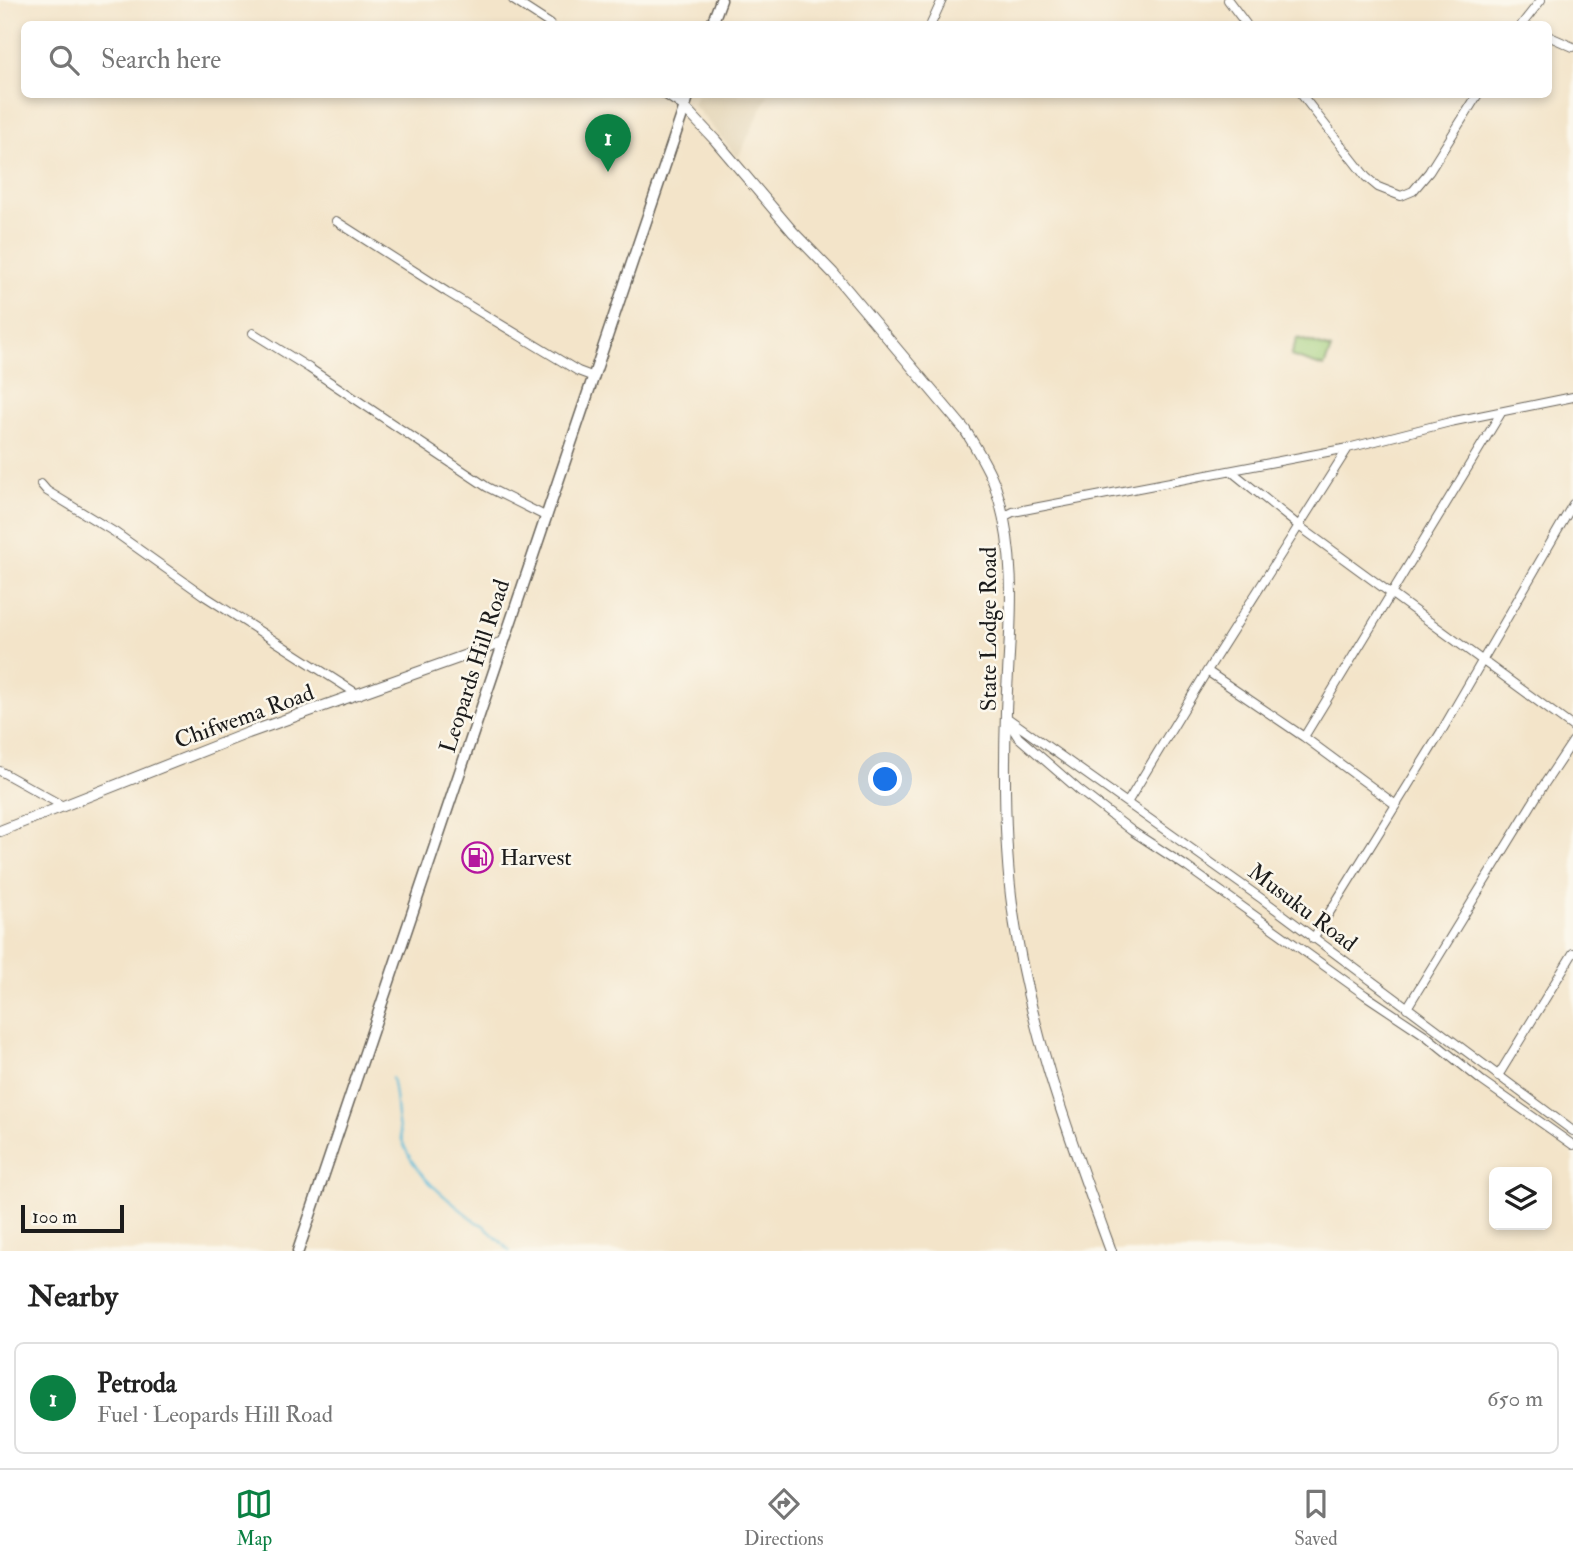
<!DOCTYPE html>
<html lang="en">
<head>
<meta charset="utf-8">
<style>
	:root { --surface:#fff; --page:#f6f6f6; --text:#222; --muted:#767676; --line:#e0e0e0; --accent:#0b8043 }
	body { margin:0; font-family:"IM FELL Double Pica",serif; background:var(--page); color:var(--text) }
	.controls { position:absolute; right:21px; bottom:21px; display:grid; overflow:hidden; border-radius:10px; box-shadow:0 4px 10px #0003 }
	.controls button { width:63px; height:63px; display:grid; place-items:center; padding:0; border:0; border-bottom:2px solid var(--line); background:var(--surface); color:var(--text); font:35px sans-serif }
	.scale { position:absolute; left:21px; bottom:18px; width:103px; box-sizing:border-box; padding-left:7px; border:4px solid #1c1c1c; border-top:0; font-size:19px; line-height:24px; white-space:nowrap; color:#1c1c1c; -webkit-text-stroke:5px #fbf7ec; paint-order:stroke }
	.you { position:absolute; left:886px; top:780px; width:24px; height:24px; margin:-18px; border:5px solid #fff; border-radius:50%; background:#1a73e8; box-shadow:0 0 0 10px #1a73e833 }
	.badge { display:grid; place-items:center; width:46px; height:46px; border-radius:50%; background:var(--accent); color:#fff; font-size:23px; font-weight:700 }
	.pin { position:absolute; translate:-50% -58px; filter:drop-shadow(0 2px 4px #0008) }
	.pin::after { content:''; position:absolute; top:37px; width:24px; height:21px; background:inherit; clip-path:polygon(0 0,100% 0,50% 100%) }
	.list { margin:0; padding:0; list-style:none }
	h2 { display:flex; justify-content:space-between; align-items:center; height:91px; margin:0; padding:0 28px; font-size:30px }
	h2 small { font-size:23px; font-weight:400; color:var(--muted) }
	.list li { display:grid; grid-template-columns:46px 1fr auto; gap:21px; align-items:center; box-sizing:border-box; height:112px; margin:0 14px 14px; padding:0 14px; border:2px solid var(--line); border-radius:10px }
	.list b { display:block; font-size:26px; white-space:nowrap }
	.list p { margin:0; font-size:23px; white-space:nowrap; color:var(--muted) }
	.list em { font-size:23px; font-style:normal; color:var(--muted) }
	.icon { flex:none; width:38px; height:38px; fill:none; stroke:currentColor; stroke-width:2; stroke-linecap:round; stroke-linejoin:round }
	.map { position:relative; flex:none; width:1573px; height:1251px; overflow:hidden }
	.search { position:absolute; background:var(--surface); box-shadow:0 4px 10px #0003; left:21px; right:21px; top:21px; height:77px; display:flex; align-items:center; gap:18px; box-sizing:border-box; padding:0 24px; border-radius:10px; color:var(--muted); font-size:26px }
	.sheet { height:217px; background:var(--surface) }
	nav { display:flex; justify-content:space-around; align-items:center; box-sizing:border-box; height:98px; border-top:2px solid var(--line); background:var(--surface); font-size:19px; color:var(--muted) }
	nav a { display:grid; justify-items:center; gap:4px }
	nav .on { color:var(--accent) }
	.map>svg:first-child { display:block }
	.built { fill:#e4d5b7 }
	.green { fill:#a2ce7b; stroke:#5f754c; stroke-width:2 }
	.lines { fill:none; stroke-linecap:round; stroke-linejoin:round }
	.stream { stroke:#5ab9d8; stroke-width:2 }
	.minor-casing { stroke:#676259; stroke-width:10 }
	.tertiary-casing { stroke:#676259; stroke-width:12 }
	.secondary-casing { stroke:#676259; stroke-width:13 }
	.minor { stroke:#fff; stroke-width:8 }
	.tertiary { stroke:#fff; stroke-width:10 }
	.secondary { stroke:#fff; stroke-width:10 }
	.labels { text-anchor:middle; stroke-width:5; stroke-linejoin:round; paint-order:stroke }
	.street-label { font-size:23px; fill:#1c1c1c; stroke:#fbf7ec }
	.poi-label { font-size:23px; fill:#1c1c1c; stroke:#fbf7ec; text-anchor:start }
</style>
</head>
<body>
<div class="map">
<svg width="1573" height="1251" viewBox="0 0 1573 1251">
	<rect width="100%" height="100%" fill="#fbf7ec"/>
	<filter id="ink" filterUnits="userSpaceOnUse"><feTurbulence type="fractalNoise" baseFrequency=".0143" numOctaves="2"/><feDisplacementMap in="SourceGraphic" scale="14" xChannelSelector="R" yChannelSelector="G"/><feConvolveMatrix kernelMatrix="1 2 1 2 8 2 1 2 1" color-interpolation-filters="sRGB"/></filter>
	<filter id="wash" filterUnits="userSpaceOnUse"><feTurbulence type="fractalNoise" baseFrequency=".00686" numOctaves="4" result="noise"/><feDisplacementMap in="SourceGraphic" scale="28" xChannelSelector="R" yChannelSelector="G"/><feGaussianBlur stdDeviation="1.57" result="paint"/><feColorMatrix in="noise" values="0 0 0 0 0 0 0 0 0 0 0 0 0 0 0 0 0 1.4 0 .05"/><feComposite in="paint" operator="in"/></filter>
	<g filter="url(#wash)">
		<rect width="100%" height="100%" fill="#f3e4c9"/>
		<path class="built" d="M697,95H768L738,158L693,104Z"/>
		<path class="green" d="M1297,338L1331,349L1324,367L1291,356Z"/>
		<g class="lines">
			<path class="stream" d="M392,1078C397,1097 395,1118 401,1137C412,1175 447,1198 476,1222L483,1225L510,1251"/>
		</g>
	</g>
	<g filter="url(#ink)">
		<g class="lines">
			<defs>
				<path id="minor" d="M513,0L550,24
					M1228,0L1246,24
					M931,24L942,0
					M1522,24L1541,0
					M1548,36L1573,47
					M664,94L684,107
					M1301,94L1366,177L1378,187L1401,196L1413,191L1429,172L1478,94
					M336,221L447,292L578,371L594,377
					M253,333L309,368L487,487L547,517
					M1231,471L1299,526L1573,727
					M41,484L47,491L116,533L203,595L359,695
					M1003,517L1013,512L1348,448L1450,422L1573,397
					M1207,671L1304,737L1396,805
					M1006,718L1018,737L1079,790L1132,831L1187,867L1365,995L1425,1035L1482,1081L1573,1145
					M1009,719L1262,899L1573,1131
					M1304,737L1501,413
					M0,771L63,806
					M1127,803L1207,671L1348,448
					M1313,939L1441,732L1573,504
					M1407,1008L1543,786L1573,741
					M1498,1076L1573,953"/>
				<path id="tertiary" d="M684,107L715,140L793,232L833,273L965,430C976,448 988,466 995,486C1020,559 1009,636 1006,711C1004,772 1004,835 1011,896C1025,1018 1069,1136 1111,1251
					M0,831L248,733L503,642"/>
				<path id="secondary" d="M712,24L721,0
					M298,1251L689,94"/>
			</defs>
			<use href="#minor" class="minor-casing"/>
			<use href="#tertiary" class="tertiary-casing"/>
			<use href="#secondary" class="secondary-casing"/>
			<use href="#minor" class="minor"/>
			<use href="#tertiary" class="tertiary"/>
			<use href="#secondary" class="secondary"/>
		</g>
	</g>
	<defs>
		<symbol id="fuel-ring" viewBox="-11 -11 22 22"><circle r="9.5" fill="#fbf7ec" stroke="#b5179e" stroke-width="1.5"/><path d="M-5.5-6h7V0h2V4h1.3V-2.5L3-4.5l.8-.8L6-3V5H2.5V1h-1V6h-7ZM-4.2-4.7v3.2H.2V-4.7Z" fill="#b5179e"/></symbol>
	</defs>
	<g fill-rule="evenodd">
		<use href="#fuel-ring" x="460" y="840" width="35" height="35"/>
	</g>
	<g class="labels">
		<g class="street-label">
			<text transform="translate(988 629) rotate(-90)" y="8">State Lodge Road</text>
			<text transform="translate(474 666) rotate(-72)" y="8">Leopards Hill Road</text>
			<text transform="translate(244 716) rotate(-20)" y="8">Chifwema Road</text>
			<text transform="translate(1303 907) rotate(37)" y="8">Musuku Road</text>
		</g>
		<g class="poi-label">
			<text x="500" y="865">Harvest</text>
		</g>
	</g>
</svg>
<div class="controls">
<button><svg class="icon" aria-label="layers" viewBox="0 0 24 24"><path d="M12 4l9 5-9 5-9-5zM3 14l9 5 9-5"/></svg></button>
</div>
<div class="scale">100 m</div>
<div class="you"></div>
<div class="pin badge" style="left:608px;top:172px">1</div>
<div class="search"><svg class="icon" aria-label="search" viewBox="0 0 24 24"><circle cx="10" cy="10" r="6"/><path d="M15 15l6 6"/></svg>Search here</div>
</div>
<section class="sheet">
<h2>Nearby<small></small></h2>
<ul class="list">
<li><span class="badge">1</span><div><b>Petroda</b><p>Fuel · Leopards Hill Road</p></div><em>650 m</em></li>
</ul>
</section>
<nav>
<a class="on"><svg class="icon" aria-label="map" viewBox="0 0 24 24"><path d="M3 6l6-2 6 2 6-2v14l-6 2-6-2-6 2zM9 4v14M15 6v14"/></svg>Map</a>
<a><svg class="icon" aria-label="directions" viewBox="0 0 24 24"><path d="M12 3l9 9-9 9-9-9zM9 14v-3h6M13 9l2 2-2 2"/></svg>Directions</a>
<a><svg class="icon" aria-label="saved" viewBox="0 0 24 24"><path d="M7 4h10v16l-5-4-5 4z"/></svg>Saved</a>
</nav>
</body>
</html>
